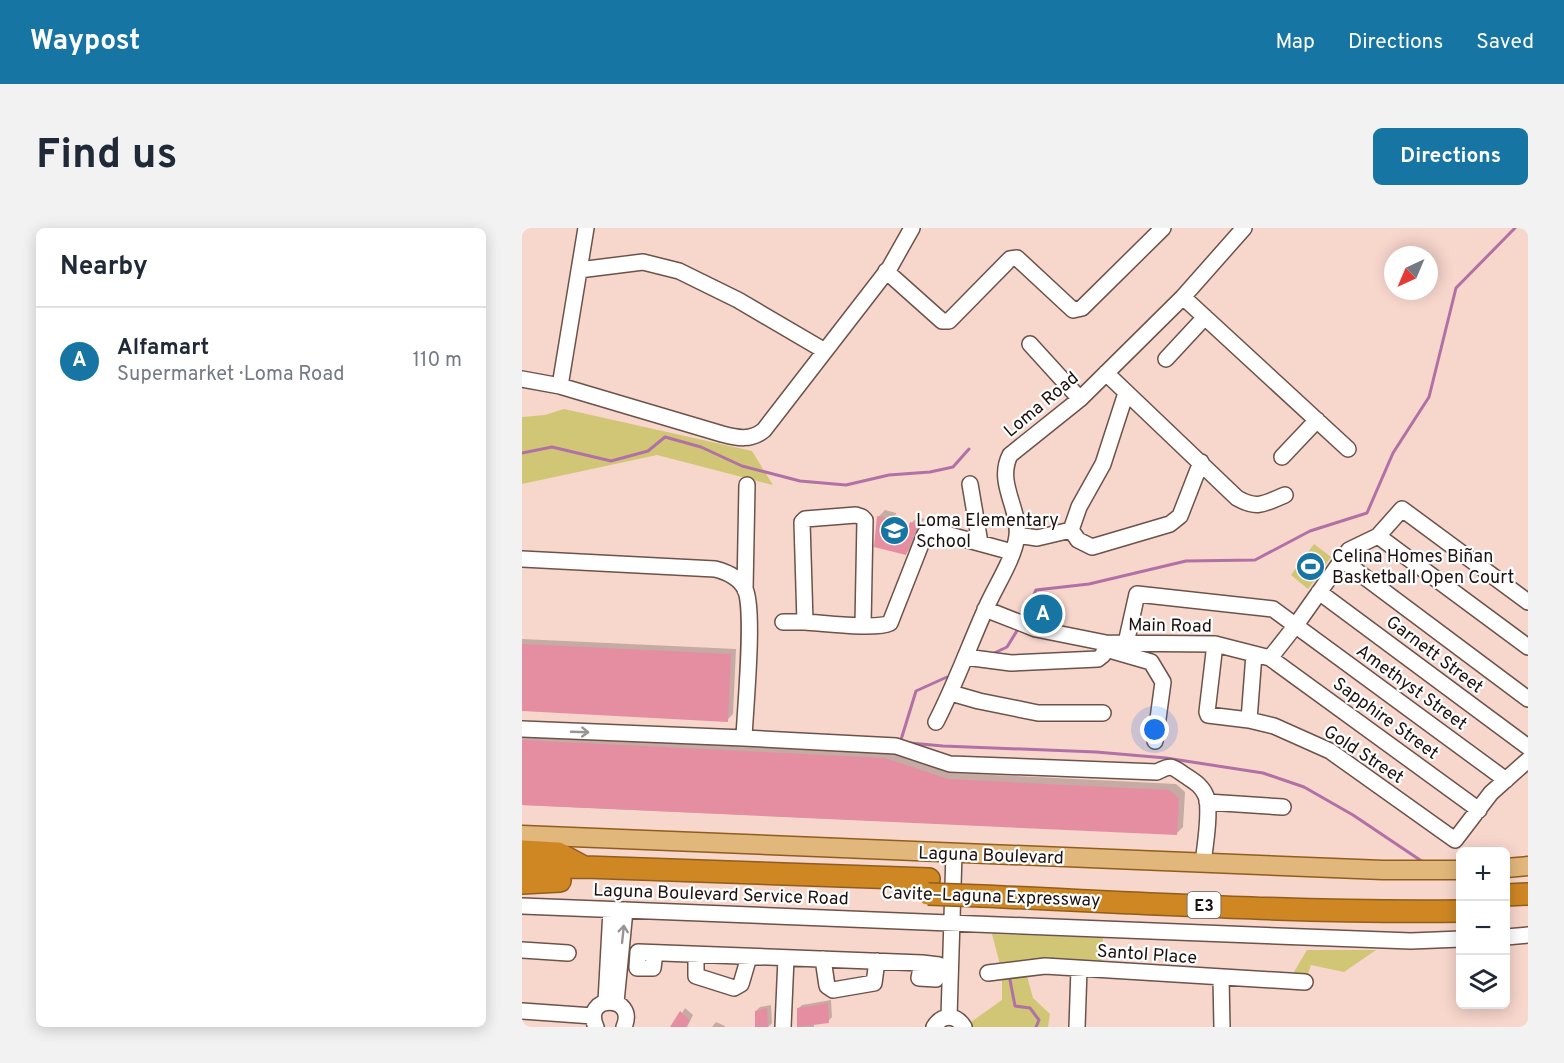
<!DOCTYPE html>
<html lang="en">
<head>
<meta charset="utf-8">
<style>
	:root { --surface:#fff; --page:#f2f2f3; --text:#1f2937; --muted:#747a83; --line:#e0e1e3; --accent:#1775a3 }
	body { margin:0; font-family:Overpass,sans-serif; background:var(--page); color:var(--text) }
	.controls { position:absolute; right:18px; bottom:18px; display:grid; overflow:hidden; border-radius:9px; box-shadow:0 3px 15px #0003 }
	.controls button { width:54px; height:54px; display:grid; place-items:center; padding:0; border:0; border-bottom:2px solid var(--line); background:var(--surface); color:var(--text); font:30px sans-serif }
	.compass { position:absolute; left:862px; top:18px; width:54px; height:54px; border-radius:50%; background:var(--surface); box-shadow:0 3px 15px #0003; rotate:224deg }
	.you { position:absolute; left:633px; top:502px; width:21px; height:21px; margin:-15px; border:4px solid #fff; border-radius:50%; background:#1a73e8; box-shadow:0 0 0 9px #1a73e833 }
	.badge { display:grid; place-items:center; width:39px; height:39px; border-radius:50%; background:var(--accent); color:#fff; font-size:20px; font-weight:700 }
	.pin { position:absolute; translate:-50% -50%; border:3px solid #fff; box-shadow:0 2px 6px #0006 }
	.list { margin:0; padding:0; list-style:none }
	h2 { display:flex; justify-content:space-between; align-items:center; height:78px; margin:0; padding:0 24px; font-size:26px }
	h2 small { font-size:20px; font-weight:400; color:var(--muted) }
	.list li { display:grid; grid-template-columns:39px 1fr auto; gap:18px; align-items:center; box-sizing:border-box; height:108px; padding:0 24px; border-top:2px solid var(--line) }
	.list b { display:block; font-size:22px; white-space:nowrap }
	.list p { margin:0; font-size:20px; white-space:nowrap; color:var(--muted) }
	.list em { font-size:20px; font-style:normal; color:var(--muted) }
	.icon { flex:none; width:33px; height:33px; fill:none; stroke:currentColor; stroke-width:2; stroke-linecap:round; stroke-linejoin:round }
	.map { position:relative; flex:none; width:1006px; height:799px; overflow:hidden; border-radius:9px }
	header { display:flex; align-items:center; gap:36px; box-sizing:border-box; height:84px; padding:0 30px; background:var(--accent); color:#fff }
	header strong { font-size:28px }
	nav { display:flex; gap:33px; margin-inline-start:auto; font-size:21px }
	.intro { display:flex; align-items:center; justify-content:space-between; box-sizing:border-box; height:144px; padding:0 36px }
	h1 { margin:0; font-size:42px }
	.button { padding:15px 27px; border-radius:9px; background:var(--accent); color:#fff; font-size:21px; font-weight:700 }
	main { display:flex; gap:36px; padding:0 36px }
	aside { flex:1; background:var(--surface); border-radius:9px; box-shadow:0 3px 15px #0003 }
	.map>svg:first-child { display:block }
	.green { fill:#d0c675 }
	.shadow { fill:#0003 }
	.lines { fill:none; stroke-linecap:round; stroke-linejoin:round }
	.stream { stroke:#b171a7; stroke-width:3 }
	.building { fill:#e58ea2 }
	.minor-casing { stroke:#6d524a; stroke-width:18 }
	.major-casing { stroke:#905e1c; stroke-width:21 }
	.highway-casing { stroke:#905e1c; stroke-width:24 }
	.minor { stroke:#fff; stroke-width:15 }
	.major { stroke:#e2b77b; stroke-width:18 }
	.highway { stroke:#ce8723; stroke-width:21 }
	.highway-bridge-casing { stroke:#905e1c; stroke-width:24; stroke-linecap:butt }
	.highway-bridge { stroke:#ce8723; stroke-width:21 }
	.oneway { stroke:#999493 }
	.labels { text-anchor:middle; stroke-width:4.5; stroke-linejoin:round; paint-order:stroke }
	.shield { fill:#fff; stroke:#605856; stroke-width:1.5 }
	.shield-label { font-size:16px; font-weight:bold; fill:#1c110e }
	.street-label { font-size:18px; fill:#1c110e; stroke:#fff }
	.poi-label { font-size:18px; fill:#1c110e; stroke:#fff; text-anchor:start }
</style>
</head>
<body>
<header>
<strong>Waypost</strong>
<nav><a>Map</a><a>Directions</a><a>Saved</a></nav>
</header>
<div class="intro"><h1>Find us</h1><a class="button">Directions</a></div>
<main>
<aside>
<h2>Nearby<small></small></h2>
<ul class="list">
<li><span class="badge">A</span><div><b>Alfamart</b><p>Supermarket · Loma Road</p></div><em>110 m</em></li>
</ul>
</aside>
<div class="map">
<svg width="1006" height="799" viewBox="0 0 1006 799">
	<rect width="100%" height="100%" fill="#f7d6cc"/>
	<path class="green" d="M42,181L230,223L251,257L135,227L0,256V189L23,187Z
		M792,316L809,329L786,361L769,347Z
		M470,706L581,710L580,742L503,741L511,770L528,786L526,799H442L480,772V744Z
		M785,722H854L822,744L789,737L783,754H766Z"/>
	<path class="shadow" d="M363,282L374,285L371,299L387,302L389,295L396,289L403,291L400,294L390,319L384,325L354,318L356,289Z
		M0,411L214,421L211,486L205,492L0,480Z
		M0,506L370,524L433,545L654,556L663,564L661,599L654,606L0,577Z
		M309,772L310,789L306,793L292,796V799H276V781L280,777Z
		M249,777L250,795L246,799H234V783L238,779Z
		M163,780L171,787L165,799H152Z
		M194,794L203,798V799H190Z"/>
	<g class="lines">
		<path class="stream" d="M0,225L30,219L89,233L126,223L143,209L179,219L220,238L278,253L324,257L367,247L408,244L431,239L447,221
			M501,390L514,362L567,356L664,333L733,332L788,303L845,285L871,225L907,169L934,60L993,0
			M470,426L485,419L496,401
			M378,515L394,463L425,449
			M388,515L421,518L574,524L644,530L741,545L782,559L831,587L901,634
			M488,752L493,778L508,780L517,792L514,799"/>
	</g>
	<path class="building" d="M355,288L368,291L366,305L384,308L388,294L399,297L394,302L384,327L352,319Z
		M0,416L209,426L206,494L0,483Z
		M0,512L363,530L426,551L647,562L657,570L655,607L0,577Z
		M306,775L307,795L275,799V780Z
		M245,780L246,799H233V783Z
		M158,783L168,792L164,799H148Z"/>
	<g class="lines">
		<defs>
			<path id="minor" d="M57,42L121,34L157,43L216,72L303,123
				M364,43L420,93H427L488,31L495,30L551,82L560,80L641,0
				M661,69L826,221
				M508,116L558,171
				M644,131L683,89
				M584,145L715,270C736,282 743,275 763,267
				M0,151L38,158L200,206C215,210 229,213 242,202L368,39L390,0
				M38,158L64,0
				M604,165L581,236L557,279L549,302L556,312L570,319L648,296L658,288L679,234
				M760,229L795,192
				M448,256L458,315
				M495,307L515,310L549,302
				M856,308L1006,419
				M0,331L193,341C205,344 217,349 223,361C233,381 223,482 222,510
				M820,332L1006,471
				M223,362L225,257
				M797,364L1006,519
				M463,381L514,401L584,415L693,416L748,430L957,582
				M261,394H283
				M341,397L343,292L340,289L334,287L283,291L280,294L283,394C301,395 354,402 368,395L403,306L413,303L490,324
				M604,415L615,366L751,381L984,552
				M693,416L685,484L686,487L727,492L752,498L808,523L933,612L969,565L1006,532
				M584,421L629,434L641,454L633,513
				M443,429L489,435L576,431L581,427L584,415
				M748,430L774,397L827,322L856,308L880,281L1006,374
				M429,465L457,473L516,485H581
				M727,492L732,426
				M414,494C433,457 447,418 464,380C473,359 492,331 495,308C498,280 474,255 488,227L558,171L661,69L722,0
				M0,501L222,510L374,518L428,536L635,544C651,535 651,540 664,548C673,554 680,558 684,568C689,582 683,619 681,635
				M685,574L761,579
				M0,678L755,708L889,713L939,711
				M984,709L1006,707
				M0,722L46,725
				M133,725L131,740H115L116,724L400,735L417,737L414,751L397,750L400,735
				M174,727V748L212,760L219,756L227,729
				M301,731L305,758L311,762L352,755L355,733
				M466,745L523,738L783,754
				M699,750L700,799
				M84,774L89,682
				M94,774L103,682
				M0,783L71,788
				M427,789L432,625
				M74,799C59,766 116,766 102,799
				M261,799L264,730
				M412,799C420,786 434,786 442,799
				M555,799L557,741"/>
			<path id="major" d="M0,607L861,642H939
				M984,640L1006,638"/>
			<path id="highway" d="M0,623L36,625L62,639
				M0,640L63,639L407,651
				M0,655L38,653
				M984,667L1006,666
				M460,668C619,675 779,685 939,683"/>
		</defs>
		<use href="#minor" class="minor-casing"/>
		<use href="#major" class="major-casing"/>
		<use href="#highway" class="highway-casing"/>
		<use href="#minor" class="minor"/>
		<use href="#major" class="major"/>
		<use href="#highway" class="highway"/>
		<defs>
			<path id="highway-bridge" d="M406,666L460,668"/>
		</defs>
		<use href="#highway-bridge" class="highway-bridge-casing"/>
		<use href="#highway-bridge" class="highway-bridge"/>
	</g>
	<defs><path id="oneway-shaft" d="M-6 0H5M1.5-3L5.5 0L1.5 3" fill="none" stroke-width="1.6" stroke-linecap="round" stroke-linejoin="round" transform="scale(1.5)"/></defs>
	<g class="oneway">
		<use href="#oneway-shaft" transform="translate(58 504) rotate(2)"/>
		<use href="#oneway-shaft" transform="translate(101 706) rotate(-84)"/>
	</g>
	<defs>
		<symbol id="school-disc" viewBox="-11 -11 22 22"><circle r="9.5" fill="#1775a3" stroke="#fff"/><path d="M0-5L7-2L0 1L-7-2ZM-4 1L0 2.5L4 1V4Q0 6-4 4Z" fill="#fff"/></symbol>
		<symbol id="stadium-disc" viewBox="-11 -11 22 22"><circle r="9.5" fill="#1775a3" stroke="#fff"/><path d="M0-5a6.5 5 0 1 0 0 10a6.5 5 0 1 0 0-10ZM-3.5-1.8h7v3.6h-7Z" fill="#fff"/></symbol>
	</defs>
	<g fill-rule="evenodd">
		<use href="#school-disc" x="356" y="286" width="33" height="33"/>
		<use href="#stadium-disc" x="772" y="322" width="33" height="33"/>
	</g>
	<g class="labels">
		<rect class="shield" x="665.5" y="664" width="33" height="26" rx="4.5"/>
		<g class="shield-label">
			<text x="682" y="683">E3</text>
		</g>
		<g class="street-label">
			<text transform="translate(519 176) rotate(-40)" y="6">Loma Road</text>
			<text transform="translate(648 397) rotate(1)" y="6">Main Road</text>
			<text transform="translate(913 426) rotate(37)" y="6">Garnett Street</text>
			<text transform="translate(890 459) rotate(36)" y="6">Amethyst Street</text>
			<text transform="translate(864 490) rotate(36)" y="6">Sapphire Street</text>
			<text transform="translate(842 526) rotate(33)" y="6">Gold Street</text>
			<text transform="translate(469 627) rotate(2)" y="6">Laguna Boulevard</text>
			<text transform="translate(199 666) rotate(2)" y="6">Laguna Boulevard Service Road</text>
			<text transform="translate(469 668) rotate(2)" y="6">Cavite–Laguna Expressway</text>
			<text transform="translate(625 726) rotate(4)" y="6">Santol Place</text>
		</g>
		<g class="poi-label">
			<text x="394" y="298">Loma Elementary<tspan x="394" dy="21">School</tspan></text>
			<text x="810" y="334">Celina Homes Biñan<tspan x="810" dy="21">Basketball Open Court</tspan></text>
		</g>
	</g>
</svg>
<div class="controls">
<button>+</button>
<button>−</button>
<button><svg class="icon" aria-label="layers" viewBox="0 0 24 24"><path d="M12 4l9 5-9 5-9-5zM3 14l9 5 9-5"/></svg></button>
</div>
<svg class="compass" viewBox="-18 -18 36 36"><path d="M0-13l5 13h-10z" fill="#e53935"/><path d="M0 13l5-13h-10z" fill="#747a83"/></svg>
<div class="you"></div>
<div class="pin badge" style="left:521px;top:386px">A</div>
</div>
</main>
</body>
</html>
